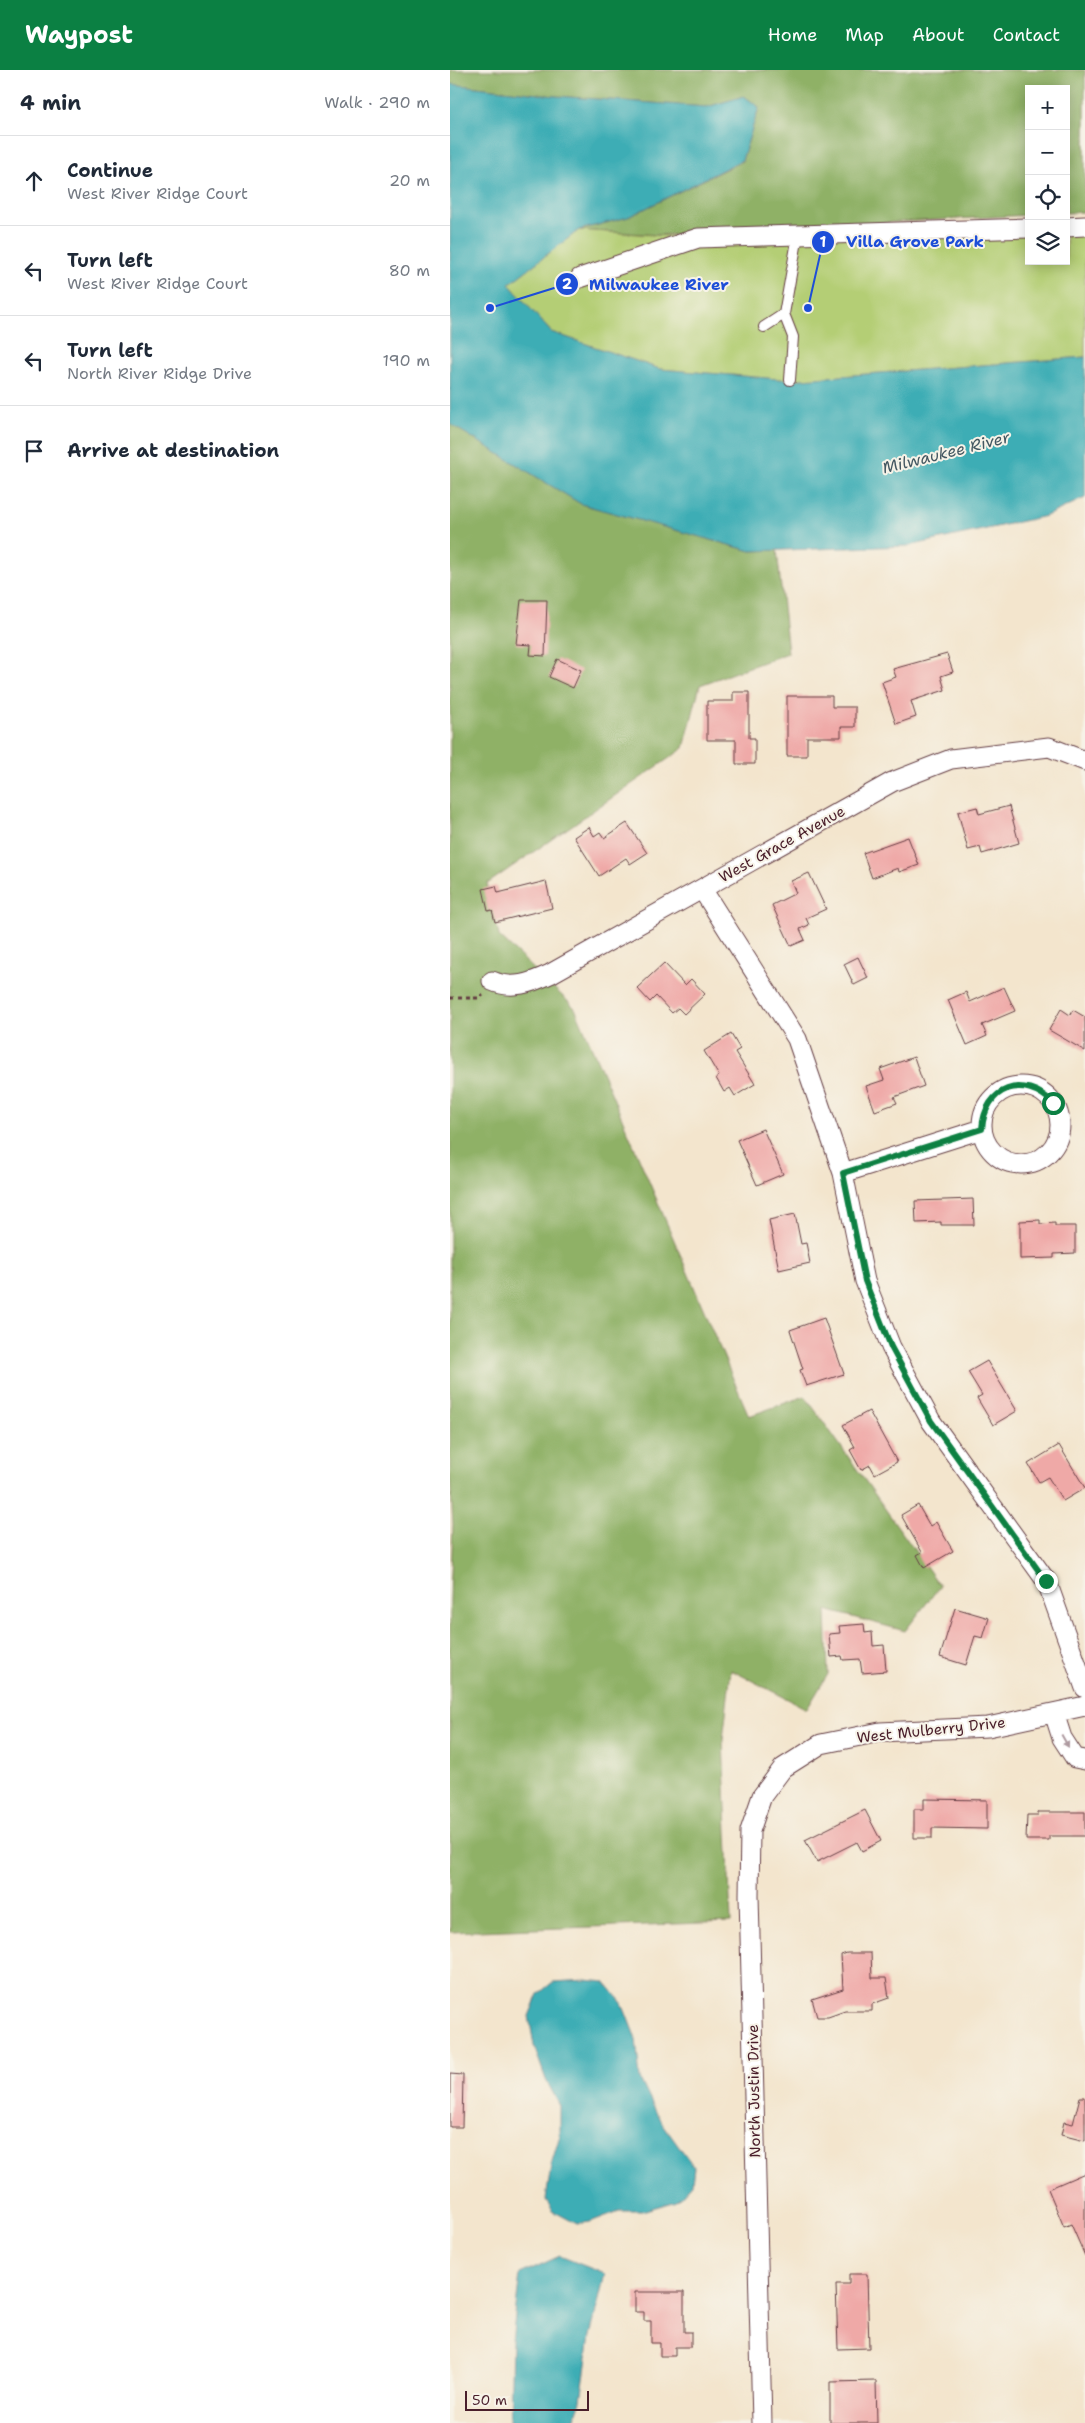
<!DOCTYPE html>
<html lang="en">
<head>
<meta charset="utf-8">
<style>
	:root { --surface:#fff; --page:#f6f6f7; --text:#1f2937; --muted:#747a83; --line:#e0e1e3; --accent:#0b8043 }
	body { margin:0; font-family:"Shantell Sans",sans-serif; background:var(--page); color:var(--text) }
	.controls { position:absolute; right:15px; top:15px; display:grid; overflow:hidden; border-radius:0px; box-shadow:0 2px 12px #0003 }
	.controls button { width:45px; height:45px; display:grid; place-items:center; padding:0; border:0; border-bottom:1px solid var(--line); background:var(--surface); color:var(--text); font:25px sans-serif }
	.scale { position:absolute; left:15px; bottom:12px; width:124px; box-sizing:border-box; padding-left:5px; border:2px solid #4a1f2b; border-top:0; font-size:14px; line-height:18px; white-space:nowrap; color:#4a1f2b; -webkit-text-stroke:4px #f7f3e8; paint-order:stroke }
	.stop { position:absolute; width:15px; height:15px; margin:-11px; border:4px solid #0b8043; border-radius:50%; background:#fff }
	.stop.end { background:#0b8043; border-color:#fff; box-shadow:0 1px 5px #0008 }
	.list { margin:0; padding:0; list-style:none }
	h2 { display:flex; justify-content:space-between; align-items:center; height:65px; margin:0; padding:0 20px; font-size:21px }
	h2 small { font-size:16px; font-weight:400; color:var(--muted) }
	.list li { display:grid; grid-template-columns:32px 1fr auto; gap:15px; align-items:center; box-sizing:border-box; height:90px; padding:0 20px; border-top:1px solid var(--line) }
	.list b { display:block; font-size:19px; white-space:nowrap }
	.list p { margin:0; font-size:16px; white-space:nowrap; color:var(--muted) }
	.list em { font-size:16px; font-style:normal; color:var(--muted) }
	.icon { flex:none; width:28px; height:28px; fill:none; stroke:currentColor; stroke-width:2; stroke-linecap:round; stroke-linejoin:round }
	.map { position:relative; flex:none; width:635px; height:2353px; overflow:hidden }
	header { display:flex; align-items:center; gap:30px; box-sizing:border-box; height:70px; padding:0 25px; background:var(--accent); color:#fff }
	header strong { font-size:24px }
	nav { display:flex; gap:28px; margin-inline-start:auto; font-size:18px }
	main { display:flex }
	aside { flex:1; background:var(--surface) }
	.map>svg:first-child { display:block }
	.green { fill:#b4ce74; stroke:#7f7650 }
	.forest { fill:#8fb166; stroke:#6c6848 }
	.water { fill:#3cadb5; stroke:#436670 }
	.building { fill:#efa9a7 }
	.lines { fill:none; stroke-linecap:round; stroke-linejoin:round }
	.lane-casing { stroke:#633d43; stroke-width:12 }
	.street-casing { stroke:#633d43; stroke-width:21 }
	.path { stroke:#633d43; stroke-width:3; stroke-dasharray:4 4; stroke-linecap:butt }
	.lane { stroke:#fff; stroke-width:10 }
	.street { stroke:#fff; stroke-width:19 }
	.oneway { fill:#ae9aa0 }
	.route { stroke:#0b8043; stroke-width:6 }
	.labels { text-anchor:middle; stroke-width:4; stroke-linejoin:round; paint-order:stroke }
	.street-label { font-size:15px; fill:#4a1f2b; stroke:#f7f3e8 }
	.water-label { font-size:16px; font-style:italic; fill:#445862; stroke:#f7f3e8 }
	.leader { fill:none; stroke:#1d4ed8; stroke-width:2 }
	.callout-dot { fill:#1d4ed8; stroke:#f7f3e8; stroke-width:2 }
	.mark-label { font-size:15px; text-anchor:middle; font-weight:bold; fill:#fff }
	.callout-label { font-size:16px; text-anchor:middle; font-weight:bold; fill:#1d4ed8; stroke:#f7f3e8; stroke-width:4; stroke-linejoin:round; paint-order:stroke }
</style>
</head>
<body>
<header>
<strong>Waypost</strong>
<nav><a>Home</a><a>Map</a><a>About</a><a>Contact</a></nav>
</header>
<main>
<aside>
<h2>4 min<small>Walk · 290 m</small></h2>
<ul class="list">
<li><svg class="icon" aria-label="ahead" viewBox="0 0 24 24"><path d="M12 20V5M6 11l6-6 6 6"/></svg><div><b>Continue</b><p>West River Ridge Court</p></div><em>20 m</em></li>
<li><svg class="icon" aria-label="left" viewBox="0 0 24 24"><path d="M17 20v-9H6M10 6l-5 5 5 5"/></svg><div><b>Turn left</b><p>West River Ridge Court</p></div><em>80 m</em></li>
<li><svg class="icon" aria-label="left" viewBox="0 0 24 24"><path d="M17 20v-9H6M10 6l-5 5 5 5"/></svg><div><b>Turn left</b><p>North River Ridge Drive</p></div><em>190 m</em></li>
<li><svg class="icon" aria-label="arrive" viewBox="0 0 24 24"><path d="M6 21V4h12l-3 4 3 4H6"/></svg><div><b>Arrive at destination</b></div></li>
</ul>
</aside>
<div class="map">
<svg width="635" height="2353" viewBox="0 0 635 2353">
	<rect width="100%" height="100%" fill="#f7f3e8"/>
	<filter id="ink" filterUnits="userSpaceOnUse"><feTurbulence type="fractalNoise" baseFrequency=".02" numOctaves="2"/><feDisplacementMap in="SourceGraphic" scale="10" xChannelSelector="R" yChannelSelector="G"/><feConvolveMatrix kernelMatrix="1 2 1 2 8 2 1 2 1" color-interpolation-filters="sRGB"/></filter>
	<filter id="wash" filterUnits="userSpaceOnUse"><feTurbulence type="fractalNoise" baseFrequency=".0096" numOctaves="4" result="noise"/><feDisplacementMap in="SourceGraphic" scale="20" xChannelSelector="R" yChannelSelector="G"/><feGaussianBlur stdDeviation="1.12" result="paint"/><feColorMatrix in="noise" values="0 0 0 0 0 0 0 0 0 0 0 0 0 0 0 0 0 1.4 0 .05"/><feComposite in="paint" operator="in"/></filter>
	<g filter="url(#wash)">
		<rect width="100%" height="100%" fill="#f3e5cd"/>
		<path class="green" d="M635,156V287L340,310L210,299L101,262L59,214L129,160L248,168L579,158V191H616V157Z"/>
		<path class="forest" d="M0,0H635V142L616,143V19H579V145L210,165L129,160L178,147L292,91L309,37L294,26L257,37L105,26L0,14Z
			M0,354L131,434L301,481L327,480L338,583L250,615L234,678L37,814L49,866L125,938L299,1346L355,1326L490,1516L455,1561L376,1540L378,1604L357,1639L281,1600L273,1670L281,1852L0,1862V1530L3,1454L0,1404Z"/>
		<path class="water" d="M0,14L105,26L257,37L294,26L309,37L292,90L178,147L129,160L59,214L101,262L210,299L340,310L635,287V428L596,446L459,476L301,481L131,434L0,354Z
			M136,1910L155,1912L172,1933L186,1969L190,2009L209,2048L244,2097L242,2114L226,2131L192,2141H169L140,2152L127,2154L103,2141L96,2130L101,2095L110,2065V2036L96,2010L84,1976L79,1946L88,1924L103,1912Z
			M110,2186L155,2204L140,2266L131,2330L123,2353H60L62,2271L70,2204Z"/>
		<g id="blocks">
			<path class="building" d="M71,530H97L95,586L80,585L81,575L66,574Z
				M497,584L503,602L491,606L495,620L461,631L466,647L446,654L432,612L446,607L443,599Z
				M107,589L131,600L123,618L99,607Z
				M283,622H299V668H305V694H286V670H257V631H283Z
				M337,626H382V637H405V657H391V667H357V686H337Z
				M559,736L569,773L532,784L530,777L518,780L508,742L527,737L529,744Z
				M177,753L197,783L180,794L176,788L149,806L124,767L139,757L144,766L150,762L154,768Z
				M458,767L469,795L449,802L448,798L422,808L413,783Z
				M359,803L376,839L356,848L359,855L350,859L355,870L341,876L322,835L346,823L341,811Z
				M96,811L102,838L45,852L42,840L38,841L33,819L46,816L48,823Z
				M408,887L418,908L404,915L394,894Z
				M214,893L235,915L241,909L255,924L234,944L228,938L222,943L206,926L200,932L187,918Z
				M554,917L565,941L532,955L537,966L517,975L498,930L516,922L520,932Z
				M611,939L620,945L623,940L635,947V981L599,960Z
				M281,964L290,979L285,982L305,1014L285,1026L280,1018L274,1022L266,1008L269,1006L254,981Z
				M464,987L474,1016L444,1027L447,1033L425,1041L416,1016L434,1010L430,999Z
				M313,1059L333,1104L307,1115L287,1070Z
				M523,1129L524,1155H491V1152L466,1153L465,1131Z
				M345,1144L351,1174L356,1173L360,1193L329,1200L319,1150Z
				M590,1150V1154L605,1153V1156H625V1183L604,1184V1188L570,1189V1151Z
				M374,1248L394,1304L356,1316L350,1300L353,1299L340,1260Z
				M537,1291L567,1341L543,1355L527,1328L532,1325L518,1302Z
				M419,1341L447,1392L425,1404L420,1395L411,1400L400,1380L405,1377L393,1355Z
				M609,1375L635,1418L613,1431L598,1407L589,1412L578,1394Z
				M468,1435L480,1456L486,1452L503,1481L474,1498L467,1485L472,1482L451,1445Z
				M505,1538L539,1548L533,1568L525,1566L516,1595L490,1587Z
				M414,1554L415,1563L422,1562L423,1576L434,1575L436,1601L412,1603L410,1589L393,1590L392,1586L381,1587L379,1564L390,1563L389,1556Z
				M474,1729L537,1730V1759L482,1758V1768H464V1739H474Z
				M415,1740L431,1771L412,1781L407,1772L367,1792L355,1770Z
				M588,1742H635V1766H599V1770H576L577,1745H588Z
				M397,1883H421L422,1908H436L439,1928L422,1934V1941H395L378,1947H367L362,1929L393,1919L391,1885Z
				M0,2004L13,2005L12,2057H0Z
				M630,2027H635V2071L611,2065L614,2052L623,2054Z
				M635,2103V2186L621,2154L614,2157L598,2119Z
				M399,2204H417L419,2278L388,2279L386,2214H399Z
				M185,2222H234V2262H241V2277H225V2286H210V2273H201V2251H194V2242H185Z
				M426,2311L427,2353H380V2312Z"/>
		</g>
	</g>
	<g filter="url(#ink)">
		<use href="#blocks" fill-opacity="0" stroke="#633d43" stroke-width="1"/>
		<g class="lines">
			<defs>
				<path id="lane" d="M334,244L343,267L340,310
					M314,257L334,244L348,165"/>
				<path id="street" d="M616,157L635,156
					M130,208L248,168L579,158
					M252,819L347,969L393,1103L415,1211L441,1277L481,1351L597,1512L635,1618
					M42,911C62,920 81,913 100,904L442,712L501,689L599,677L635,691
					M532 1055a39 39 0 1 1 78 0a39 39 0 1 1-78 0Z
					M393,1103L532,1059
					M604,1643L612,1668L625,1688L635,1690
					M312,2353L299,1825L300,1761L312,1726L333,1698L371,1674L430,1662L538,1657L635,1636"/>
			</defs>
			<use href="#lane" class="lane-casing"/>
			<use href="#street" class="street-casing"/>
			<path class="path" d="M0,928H29L33,925"/>
			<use href="#lane" class="lane"/>
			<use href="#street" class="street"/>
		</g>
		<defs><path id="oneway-solid" d="M-6-.8H1V-3.2L6.5 0L1 3.2V.8H-6Z" transform="scale(1.25)"/></defs>
		<use class="oneway" href="#oneway-solid" transform="translate(615 1671) rotate(61)"/>
	</g>
	<g class="lines" filter="url(#ink)">
		<path class="route" d="M596,1511L481,1351L441,1277L415,1211L393,1103L532,1059C535,1017 573,1003 603,1033"/>
	</g>
	<g class="labels">
		<g class="street-label">
			<text transform="translate(332 774) rotate(-29)" y="5">West Grace Avenue</text>
			<text transform="translate(481 1660) rotate(-6)" y="5">West Mulberry Drive</text>
			<text transform="translate(304 2021) rotate(-91)" y="5">North Justin Drive</text>
		</g>
		<g class="water-label">
			<text transform="translate(496 382) rotate(-14)" y="6">Milwaukee River</text>
		</g>
	</g>
	<path class="leader" d="M358 238L373 172M40 238L117 214"/>
	<g class="callout-dot">
		<circle cx="358" cy="238" r="5"/>
		<circle cx="40" cy="238" r="5"/>
		<circle cx="373" cy="172" r="12"/>
		<circle cx="117" cy="214" r="12"/>
	</g>
	<g class="mark-label">
		<text x="373" y="177">1</text>
		<text x="117" y="219">2</text>
	</g>
	<g class="callout-label">
		<text x="465" y="177">Villa Grove Park</text>
		<text x="209" y="220">Milwaukee River</text>
	</g>
</svg>
<div class="controls">
<button>+</button>
<button>−</button>
<button><svg class="icon" aria-label="locate" viewBox="0 0 24 24"><circle cx="12" cy="12" r="6"/><path d="M12 2v4M12 18v4M2 12h4M18 12h4"/></svg></button>
<button><svg class="icon" aria-label="layers" viewBox="0 0 24 24"><path d="M12 4l9 5-9 5-9-5zM3 14l9 5 9-5"/></svg></button>
</div>
<div class="scale">50 m</div>
<div class="stop" style="left:603px;top:1033px"></div>
<div class="stop end" style="left:596px;top:1511px"></div>
</div>
</main>
</body>
</html>
